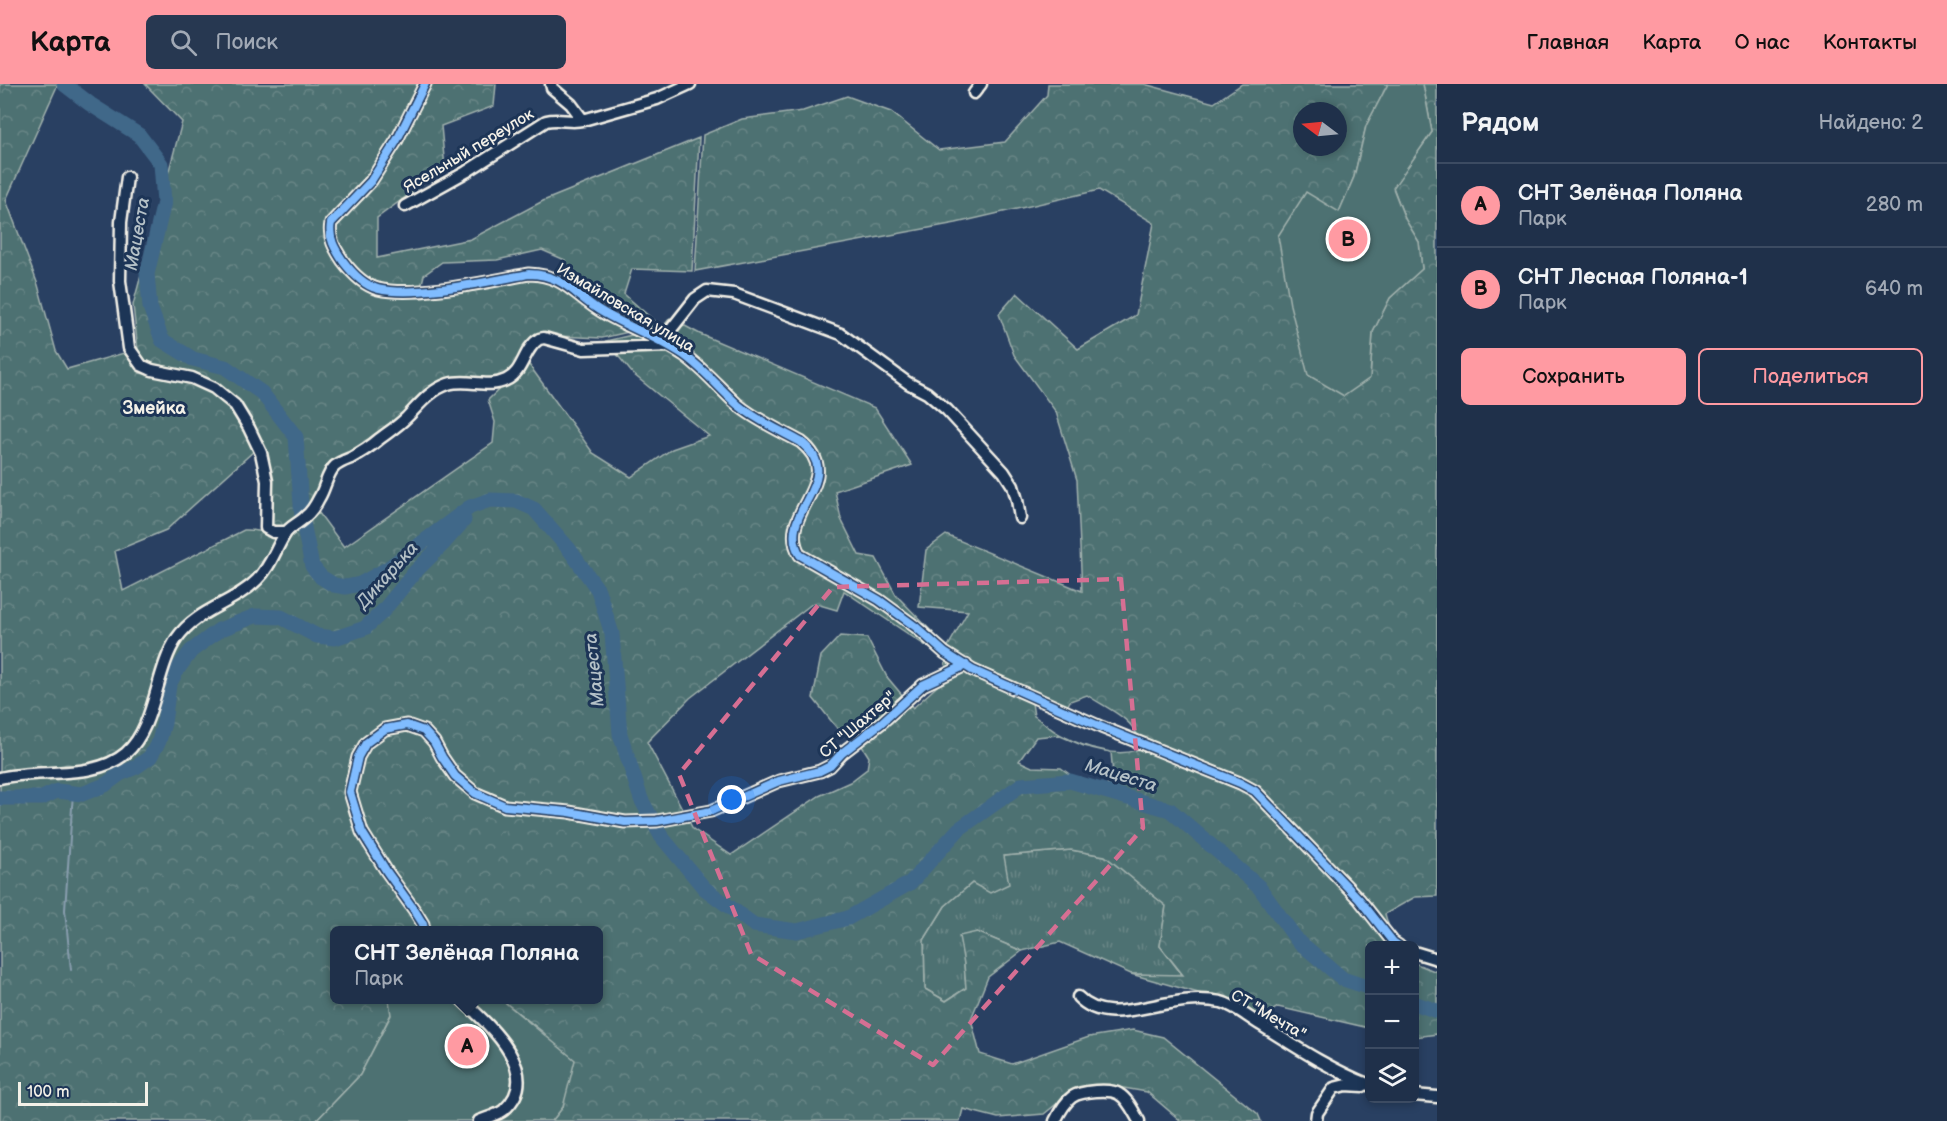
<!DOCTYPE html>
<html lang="ru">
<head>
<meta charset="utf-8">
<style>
	:root { --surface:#1f304a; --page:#273851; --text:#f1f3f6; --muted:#a1a9b5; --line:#3c4b62; --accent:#ff9aa2 }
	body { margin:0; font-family:"Balsamiq Sans",sans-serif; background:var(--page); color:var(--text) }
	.controls { position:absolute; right:18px; bottom:18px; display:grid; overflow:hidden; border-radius:9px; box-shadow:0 3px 9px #0003 }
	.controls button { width:54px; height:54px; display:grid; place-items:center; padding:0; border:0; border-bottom:2px solid var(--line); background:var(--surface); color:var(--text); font:30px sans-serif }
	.compass { position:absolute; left:1293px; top:18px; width:54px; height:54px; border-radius:50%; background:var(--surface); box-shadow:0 3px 9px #0003; rotate:286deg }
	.scale { position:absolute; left:18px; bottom:15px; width:130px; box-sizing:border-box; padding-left:6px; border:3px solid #f4f1e8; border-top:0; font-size:16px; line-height:21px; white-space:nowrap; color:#f4f1e8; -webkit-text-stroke:4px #1d3557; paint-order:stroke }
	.you { position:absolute; left:732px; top:716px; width:21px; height:21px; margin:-15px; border:4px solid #fff; border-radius:50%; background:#1a73e8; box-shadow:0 0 0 9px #1a73e833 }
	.badge { display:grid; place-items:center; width:39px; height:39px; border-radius:50%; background:var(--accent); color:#111; font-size:20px; font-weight:700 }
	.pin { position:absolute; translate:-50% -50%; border:3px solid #fff; box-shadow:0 2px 6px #0006 }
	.popup { position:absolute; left:330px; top:842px; width:273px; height:78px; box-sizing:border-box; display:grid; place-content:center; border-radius:9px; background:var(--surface); filter:drop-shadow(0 2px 4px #0005); font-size:20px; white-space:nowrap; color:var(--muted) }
	.popup b { font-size:22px; color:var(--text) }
	.popup::after { content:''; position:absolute; left:50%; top:100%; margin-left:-12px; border:12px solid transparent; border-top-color:var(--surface) }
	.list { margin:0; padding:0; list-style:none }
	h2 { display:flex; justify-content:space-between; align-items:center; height:78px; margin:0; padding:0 24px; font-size:26px }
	h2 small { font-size:20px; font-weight:400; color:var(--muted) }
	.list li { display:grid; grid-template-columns:39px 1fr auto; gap:18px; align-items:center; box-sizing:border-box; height:84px; padding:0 24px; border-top:2px solid var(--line) }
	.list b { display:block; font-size:22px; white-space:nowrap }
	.list p { margin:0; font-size:20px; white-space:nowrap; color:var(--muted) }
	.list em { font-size:20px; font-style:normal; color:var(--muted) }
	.actions { display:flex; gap:12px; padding:18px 24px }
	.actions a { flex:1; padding:14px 0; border:2px solid var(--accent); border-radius:9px; text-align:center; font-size:21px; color:var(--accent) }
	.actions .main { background:var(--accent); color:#111 }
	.icon { flex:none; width:33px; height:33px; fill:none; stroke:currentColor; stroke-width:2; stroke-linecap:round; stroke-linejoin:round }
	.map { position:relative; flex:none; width:1437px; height:1037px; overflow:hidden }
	header { display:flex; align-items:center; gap:36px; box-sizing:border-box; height:84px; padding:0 30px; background:var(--accent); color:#111 }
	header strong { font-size:28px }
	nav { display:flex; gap:33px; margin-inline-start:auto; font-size:21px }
	.search { width:420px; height:54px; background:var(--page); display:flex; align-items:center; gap:15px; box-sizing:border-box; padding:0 21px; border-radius:9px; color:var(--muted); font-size:22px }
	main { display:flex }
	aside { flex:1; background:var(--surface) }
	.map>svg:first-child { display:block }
	.grass { fill:url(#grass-tufts); stroke:#a1b1ad; stroke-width:1.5 }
	.forest { fill:url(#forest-crowns); stroke:#a1b1ad; stroke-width:1.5; fill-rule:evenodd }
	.garden { fill:#4e7172; stroke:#a1b1ad; stroke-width:1.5 }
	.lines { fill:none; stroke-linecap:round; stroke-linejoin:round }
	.stream { stroke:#899eaf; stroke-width:2 }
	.river { stroke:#416789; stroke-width:15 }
	.minor-casing { stroke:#f4f1e8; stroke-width:15 }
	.minor { stroke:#1d3557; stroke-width:10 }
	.cycleway-casing { stroke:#1d3557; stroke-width:11 }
	.cycleway { stroke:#80bcff; stroke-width:8 }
	.marked { fill:none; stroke:#d66f93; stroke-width:4.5; stroke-dasharray:12 8; stroke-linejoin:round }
	.labels { text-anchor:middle; stroke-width:6; stroke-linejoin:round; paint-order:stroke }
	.street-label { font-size:16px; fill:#f4f1e8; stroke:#1d3557 }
	.water-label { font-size:18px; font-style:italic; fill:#b5c1c7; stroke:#1d3557 }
	.neighbourhood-label { font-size:18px; font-weight:bold; fill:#f4f1e8; stroke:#1d3557 }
</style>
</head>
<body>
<header>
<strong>Карта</strong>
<div class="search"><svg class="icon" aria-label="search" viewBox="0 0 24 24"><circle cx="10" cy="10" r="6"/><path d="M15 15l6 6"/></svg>Поиск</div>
<nav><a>Главная</a><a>Карта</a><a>О нас</a><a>Контакты</a></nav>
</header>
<main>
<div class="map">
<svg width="1437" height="1037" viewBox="0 0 1437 1037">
	<defs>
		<pattern id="grass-tufts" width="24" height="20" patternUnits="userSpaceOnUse" patternTransform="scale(1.5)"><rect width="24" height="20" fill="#4e7172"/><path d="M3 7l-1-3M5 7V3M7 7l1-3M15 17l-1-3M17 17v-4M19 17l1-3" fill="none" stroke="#688686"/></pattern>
		<pattern id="forest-crowns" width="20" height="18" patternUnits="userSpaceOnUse" patternTransform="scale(1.5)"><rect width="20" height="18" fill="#4e7172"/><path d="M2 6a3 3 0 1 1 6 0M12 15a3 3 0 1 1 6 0" fill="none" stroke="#688686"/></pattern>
	</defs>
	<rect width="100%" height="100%" fill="#294062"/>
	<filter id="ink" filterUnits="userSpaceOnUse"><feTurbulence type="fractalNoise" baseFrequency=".0167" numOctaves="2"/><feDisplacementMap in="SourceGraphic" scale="12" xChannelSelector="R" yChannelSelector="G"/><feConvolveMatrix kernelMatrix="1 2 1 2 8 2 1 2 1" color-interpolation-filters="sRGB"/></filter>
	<g filter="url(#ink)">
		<path class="grass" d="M1071,766L1105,772L1166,822L1160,862L1183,892L1131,890L1060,858L1022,867L977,848L964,880L966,904L946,917L925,905L924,856L945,822L1004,772Z"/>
		<path class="forest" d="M0,0H58L6,116L38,201L56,267L67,285L124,269L140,289L192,297L233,323L255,366L166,446L115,467L123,507L244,446C259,445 274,451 290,453L319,429L344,463L493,359L495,338L488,316L527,278L593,369L631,393L672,365L709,352L633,290L606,257L662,244L670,234L700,250L875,324L912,381L835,407L841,435L859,471L876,474L896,511L933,549L926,562L844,507L837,526L813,519L690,614L647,658L693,745L731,771L819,712L850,698L867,685L869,673L862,662L836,643L813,614L821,572L840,552L867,554L887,593L913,624L945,595L946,566L968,527L919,523L926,466L946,451L1082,507L1077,396L1056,328L1014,271L999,230L1017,209L1078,265L1136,231L1154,139L1099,106L956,139L695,187L703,51L742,35L803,27L847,12L891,28L939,66L1005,58L1047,11L1048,0H1144L1214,19L1242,0H1388L1366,42L1354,93L1339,128L1370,294L1373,248L1390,214L1422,185L1419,158L1405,135L1393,103L1432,48L1423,0H1437V812L1415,813L1385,830L1394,861L1370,862L1369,944L1278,923L1268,929L1257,930L1223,916L1131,890L1183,891L1160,862L1166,822L1105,772L1071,766L1004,772L1009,800L990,809L972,799L945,822L924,856L925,905L946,917L966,904L964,880L959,852L977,848L1022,867L988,893L971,935L980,970L1012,980L1089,953L1133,946L1163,953L1258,1030L1261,1037H1181L1147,1008L1112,1002L1070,1009L1044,1030L998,1034L963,1025L960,1037H552L563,1023L544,949L502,916H599V846H335V916H389L391,930L360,991L316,1037H0ZM1302,27H1338V63H1302ZM1087,611C1104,623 1133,634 1139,655L1066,625L1070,617ZM1031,612L1146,661C1124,678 1083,663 1061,651C1051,646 1043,638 1034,632ZM1058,651L1084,662L1111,668L1113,692L1106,702L1072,692L1061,684L1032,683L1019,677L1036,653Z
			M145,0H496L494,22L441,42L445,84L377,134V174L471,155L543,117L699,54L692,187L632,185L624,210L659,241L602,254L535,251L525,273L506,293L491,295H459L326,393L305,428L284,444L270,443V396L239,318L191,290L139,276L133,221L182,38ZM542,166L565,176L569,202L529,190L420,207L424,191L442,178L497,176Z
			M1414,879L1437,888V950L1415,953Z"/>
		<path class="garden" d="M1388,0H1423L1432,48L1393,104L1405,135L1419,158L1422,185L1390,214L1373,248L1370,294L1344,312L1308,291L1290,221L1278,152L1306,108L1339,128L1354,93L1366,42Z
			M389,916H502L575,976L563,1023L552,1037H316L360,991L391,931Z"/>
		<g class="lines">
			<path class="stream" d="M71,886L65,826L73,709"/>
			<path class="river" d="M64,0L90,20L139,51L161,80L164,118L147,190L150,223L162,256L193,275L225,283L262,309L296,353L302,434L312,482L321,493L334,501L346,503L360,500L387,485L470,423L490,416L516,417L534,425L569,465L598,506L612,550L620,650L641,715L661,752L704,804L754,841L797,847L848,834L910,799L959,745L1021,701L1070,697L1170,726L1259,803L1297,856L1343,895L1370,904
				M0,714H42L57,707L82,710L105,701L120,690L136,683L150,673L159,657L164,639L169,601L177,586L191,567L219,546L255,532L281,533L317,552L335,554L365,544L383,527L415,488L443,460L464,436
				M1414,919L1437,927"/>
			<defs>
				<path id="minor" d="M425,0L397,56L371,97L331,139C328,154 335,165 343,177C352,189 363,201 378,205C415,214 490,197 529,190C566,191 574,212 604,229C630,244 659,254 684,271C705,286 720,305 738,321C756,336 781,347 801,358C849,396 774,429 800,471L879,516L916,543L945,569L972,586L1101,643L1240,699L1255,707L1359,815L1393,858L1399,862
					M551,0L552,4L571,20L583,36
					M974,9L981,0
					M127,93L121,138L120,197L129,264L141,281L152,286L192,294L214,304L235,321L249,344L261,369L267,397L266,444L273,448H286
					M405,122L466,88L546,37C559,34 570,39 583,36L657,15L690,0
					M662,257L695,215L707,207L734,210L841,250L908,299L927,309L947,326L1004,388L1013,402L1017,416L1020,434
					M0,694C39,684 94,697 126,669C156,643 155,586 177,554C197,525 233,520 257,496C271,482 275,466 285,450C290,442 300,439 306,432C311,428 316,420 319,414C325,405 327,389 335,382C340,378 346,376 351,374C360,369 370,363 378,356C387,349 398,342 406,334C419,321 430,306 448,300C467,294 488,305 506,296C524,288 523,265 539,255L544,254L584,265L669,262
					M424,846L423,840L415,827L387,788L362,748L350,708L358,673L366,659L385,645L407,641L424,647L434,658L442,673L455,692L475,709L505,722L569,728L625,738L657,737L711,727L779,697L820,687L830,682L842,669L881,639L923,601L966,581
					M1414,868L1437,875
					M1078,913C1103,939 1140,923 1170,919C1186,916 1205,915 1221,918C1234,921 1249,934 1261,941C1296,963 1331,986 1370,1001
					M462,916C488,940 545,989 504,1026C498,1031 486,1034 479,1037
					M1414,1011L1437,1013
					M1055,1037C1059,1029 1064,1019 1072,1013C1081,1007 1110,1004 1119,1010C1128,1015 1134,1029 1139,1037
					M1316,1037L1317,1029L1334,1004L1346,1001L1363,1002"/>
			</defs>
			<use href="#minor" class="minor-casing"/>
			<use href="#minor" class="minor"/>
			<defs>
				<path id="cycleway" d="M425,0L397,56L371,97L331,139C328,154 335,165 343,177C352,189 363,201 378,205C415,214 490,197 529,190C566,191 574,212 604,229C630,244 659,254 684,271C705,286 720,305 738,321C756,336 781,347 801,358C849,396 774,429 800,471L879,516L916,543L945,569L972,586L1101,643L1240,699L1255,707L1359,815L1393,858L1399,862
					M424,846L423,840L415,827L387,788L362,748L350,708L358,673L366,659L385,645L407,641L424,647L434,658L442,673L455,692L475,709L505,722L569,728L625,738L657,737L711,727L779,697L820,687L830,682L842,669L881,639L923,601L966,581"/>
			</defs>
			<use href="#cycleway" class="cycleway-casing"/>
			<use href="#cycleway" class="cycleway"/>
		</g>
	</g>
	<path class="marked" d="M1121,495L1143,744L933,981L751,870L679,690L833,503Z"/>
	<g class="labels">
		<g class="street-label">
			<text transform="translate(468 66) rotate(-31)" y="6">Ясельный переулок</text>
			<text transform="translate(626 223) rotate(31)" y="6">Измайловская улица</text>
			<text transform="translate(857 640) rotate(-40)" y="6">СТ "Шахтер"</text>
			<text transform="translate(1269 930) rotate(30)" y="6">СТ "Мечта"</text>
		</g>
		<g class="water-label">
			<text transform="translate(137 150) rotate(-80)" y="6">Мацеста</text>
			<text transform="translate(387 491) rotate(-48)" y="6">Дикарька</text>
			<text transform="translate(594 586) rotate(-96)" y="6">Мацеста</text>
			<text transform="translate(1121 691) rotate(17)" y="6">Мацеста</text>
		</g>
		<g class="neighbourhood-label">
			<text x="154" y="330">Змейка</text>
		</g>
	</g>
</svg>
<div class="controls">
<button>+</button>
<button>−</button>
<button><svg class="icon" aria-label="layers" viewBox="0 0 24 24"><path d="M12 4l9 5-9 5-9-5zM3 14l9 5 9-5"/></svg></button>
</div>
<svg class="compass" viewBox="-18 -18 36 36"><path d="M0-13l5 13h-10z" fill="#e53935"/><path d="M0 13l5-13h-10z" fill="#a1a9b5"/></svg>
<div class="scale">100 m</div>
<div class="you"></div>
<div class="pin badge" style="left:467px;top:962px">A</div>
<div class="popup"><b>СНТ Зелёная Поляна</b>Парк</div>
<div class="pin badge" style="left:1348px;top:155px">B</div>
</div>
<aside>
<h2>Рядом<small>Найдено: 2</small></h2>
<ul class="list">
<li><span class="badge">A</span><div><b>СНТ Зелёная Поляна</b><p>Парк</p></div><em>280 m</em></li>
<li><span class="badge">B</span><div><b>СНТ Лесная Поляна-1</b><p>Парк</p></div><em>640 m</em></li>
</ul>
<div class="actions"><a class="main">Сохранить</a><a>Поделиться</a></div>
</aside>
</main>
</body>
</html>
